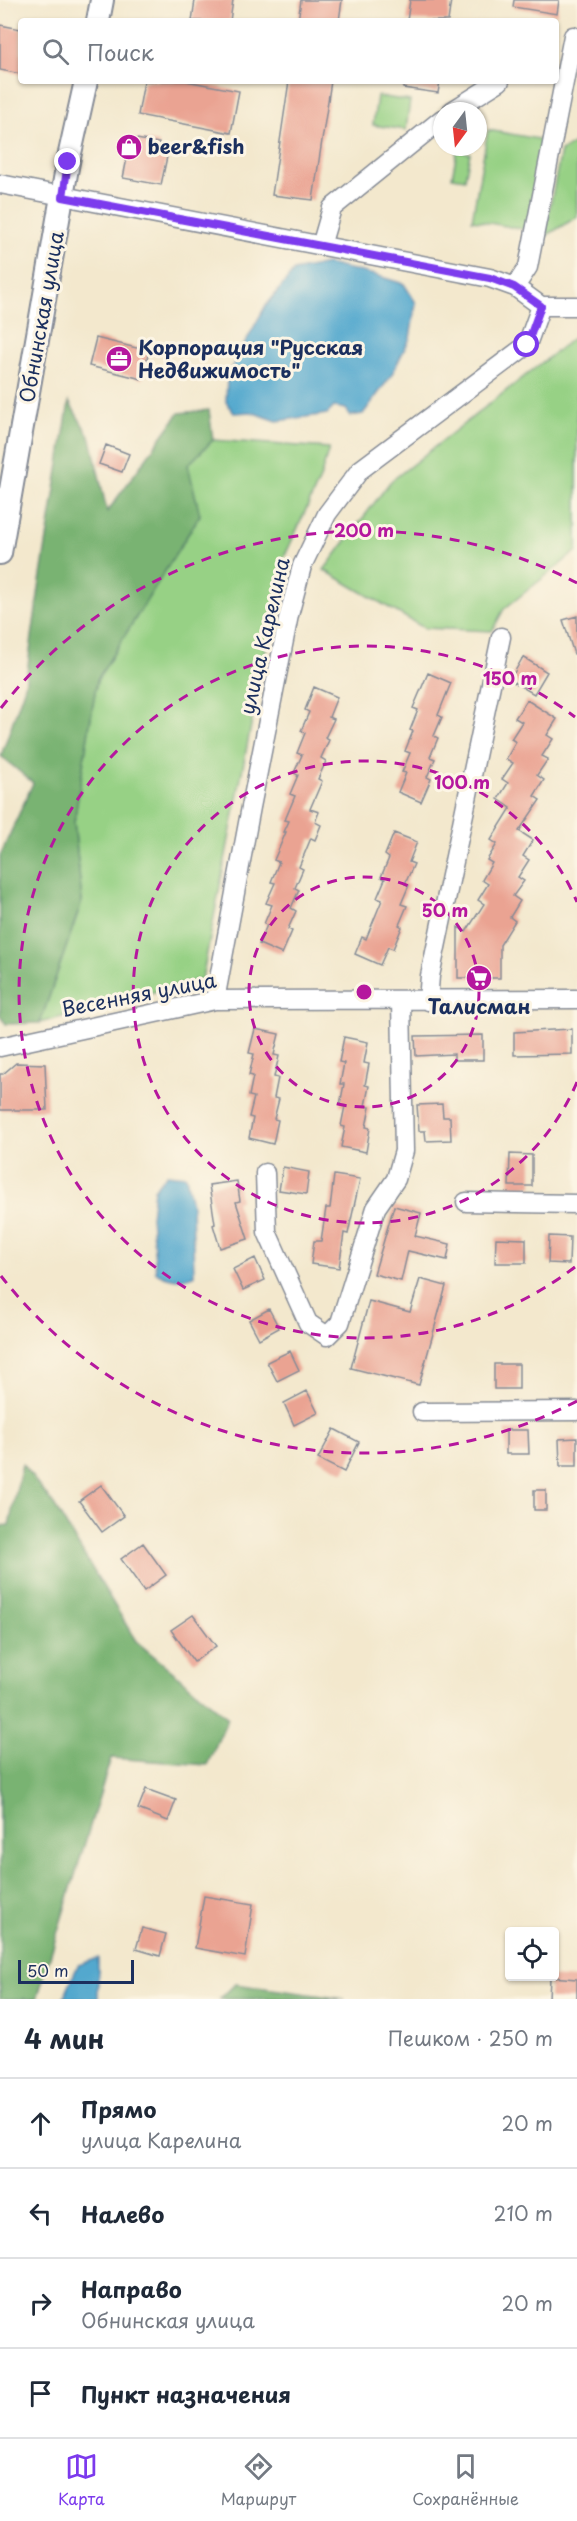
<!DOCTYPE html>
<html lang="ru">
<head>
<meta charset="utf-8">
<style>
	:root { --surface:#fff; --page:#f2f2f3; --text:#1f2937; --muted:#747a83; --line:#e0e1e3; --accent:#7c3aed }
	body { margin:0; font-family:"Playpen Sans",sans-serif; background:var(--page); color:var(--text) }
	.controls { position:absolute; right:18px; bottom:18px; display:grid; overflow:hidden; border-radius:6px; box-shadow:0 2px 4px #0004 }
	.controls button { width:54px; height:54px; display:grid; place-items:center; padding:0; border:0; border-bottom:2px solid var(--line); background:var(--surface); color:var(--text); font:30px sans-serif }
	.compass { position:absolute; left:433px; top:102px; width:54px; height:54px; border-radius:50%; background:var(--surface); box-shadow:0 2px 4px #0004; rotate:195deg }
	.scale { position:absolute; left:18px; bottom:15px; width:116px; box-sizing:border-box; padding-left:6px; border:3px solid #1b2f5e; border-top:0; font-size:16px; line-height:21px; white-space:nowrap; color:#1b2f5e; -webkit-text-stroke:4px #fcf5e5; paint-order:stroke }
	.stop { position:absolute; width:18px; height:18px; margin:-14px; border:4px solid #7c3aed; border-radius:50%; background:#fff }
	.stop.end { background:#7c3aed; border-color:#fff; box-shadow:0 2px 6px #0008 }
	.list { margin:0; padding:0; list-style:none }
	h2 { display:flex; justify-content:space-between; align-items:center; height:78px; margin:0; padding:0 24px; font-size:26px }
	h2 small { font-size:20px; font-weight:400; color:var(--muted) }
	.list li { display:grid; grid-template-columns:39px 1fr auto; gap:18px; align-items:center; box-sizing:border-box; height:90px; padding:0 24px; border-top:2px solid var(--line) }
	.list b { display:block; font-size:22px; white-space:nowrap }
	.list p { margin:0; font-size:20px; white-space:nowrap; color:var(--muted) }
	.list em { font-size:20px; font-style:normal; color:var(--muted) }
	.icon { flex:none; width:33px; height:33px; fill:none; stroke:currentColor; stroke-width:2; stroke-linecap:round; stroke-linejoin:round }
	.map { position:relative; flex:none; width:577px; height:1999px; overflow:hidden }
	.search { position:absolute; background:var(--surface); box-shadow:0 2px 4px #0004; left:18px; right:18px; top:18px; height:66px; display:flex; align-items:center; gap:15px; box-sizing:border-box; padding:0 21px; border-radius:6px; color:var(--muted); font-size:22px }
	.sheet { height:438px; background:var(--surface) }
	nav { display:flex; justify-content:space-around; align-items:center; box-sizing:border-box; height:84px; border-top:2px solid var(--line); background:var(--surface); font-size:16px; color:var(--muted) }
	nav a { display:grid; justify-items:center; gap:3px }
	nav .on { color:var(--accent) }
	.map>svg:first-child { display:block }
	.green { fill:#97d185; stroke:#598072; stroke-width:1.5 }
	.forest { fill:#79b372; stroke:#4a7168; stroke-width:1.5 }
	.water { fill:#52a8ce; stroke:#366c96; stroke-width:1.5 }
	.building { fill:#eaa392 }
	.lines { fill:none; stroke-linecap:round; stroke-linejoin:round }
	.minor-casing { stroke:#878c96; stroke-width:21 }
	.tertiary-casing { stroke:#878c96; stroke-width:26 }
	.minor { stroke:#fff; stroke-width:18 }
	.tertiary { stroke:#fff; stroke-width:22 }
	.route { stroke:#7c3aed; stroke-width:8 }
	.ring { fill:none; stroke:#b5179e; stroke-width:3; stroke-dasharray:10 8 }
	.labels { text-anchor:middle; stroke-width:6; stroke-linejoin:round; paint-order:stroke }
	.poi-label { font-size:20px; font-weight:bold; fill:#1b2f5e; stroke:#fcf5e5; text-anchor:start }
	.street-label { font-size:20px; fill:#1b2f5e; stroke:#fcf5e5 }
	.centre { fill:#b5179e; stroke:#fcf5e5; stroke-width:3 }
	.ring-label { font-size:18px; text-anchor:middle; font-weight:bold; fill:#b5179e; stroke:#fcf5e5; stroke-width:6; stroke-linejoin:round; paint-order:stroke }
</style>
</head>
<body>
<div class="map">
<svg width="577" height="1999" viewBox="0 0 577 1999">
	<rect width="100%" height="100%" fill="#fcf5e5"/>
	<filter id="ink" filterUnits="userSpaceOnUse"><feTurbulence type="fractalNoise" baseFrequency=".0167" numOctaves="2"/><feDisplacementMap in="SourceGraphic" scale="12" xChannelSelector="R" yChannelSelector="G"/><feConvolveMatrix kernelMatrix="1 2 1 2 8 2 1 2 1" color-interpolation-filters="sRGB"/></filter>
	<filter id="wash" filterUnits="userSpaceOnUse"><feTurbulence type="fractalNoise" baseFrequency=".008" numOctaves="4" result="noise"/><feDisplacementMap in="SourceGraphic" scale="24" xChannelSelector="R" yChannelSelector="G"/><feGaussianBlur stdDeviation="1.35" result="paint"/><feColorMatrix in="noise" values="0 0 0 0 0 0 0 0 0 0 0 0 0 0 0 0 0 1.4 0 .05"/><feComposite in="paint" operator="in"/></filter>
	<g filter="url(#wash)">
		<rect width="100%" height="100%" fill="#f3e8cd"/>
		<path class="green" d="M377,96L410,101L406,130L373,125Z
			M488,130L544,140L528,230L472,220Z
			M577,142V217L544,237L561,151Z
			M457,151L470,153L465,179L452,177Z
			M577,335V551L504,609L492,631L424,628L324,570L390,482Z
			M213,440L329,448L320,479L283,560L202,979L40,1023L82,901L74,822L97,680L200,515L187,465Z"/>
		<path class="forest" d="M69,402L91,439L107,512L179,413L209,410L213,440L188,465L200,515L97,680L74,822L82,901L40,1023L6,1024L0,1016V856L33,783L1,756L25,686L39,588Z
			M22,1464L54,1505L136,1641L228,1718L207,1765L111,1758L37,1999H0V1526L9,1525Z
			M235,1984L345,1999H220Z"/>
		<path class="water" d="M327,264L375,275L404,284L416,303L410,338L391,376L363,414L350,416L346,409L334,407L327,414L277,421L251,412L234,413L226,402L227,376L265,307L294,271Z
			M167,1174L186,1176L192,1205L194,1276C179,1281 169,1279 156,1272L151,1217L154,1189Z
			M98,1958V1999H63L78,1965Z"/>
		<g id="blocks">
			<path class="building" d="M195,0H233L230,21H192Z
				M301,0H342L339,21H298Z
				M410,0H451L448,21H407Z
				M514,0H559L557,14L513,7Z
				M0,25L21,29V74L0,70Z
				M144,81H186L239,91L231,133L138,115Z
				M289,81H331L313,200L272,195Z
				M404,81H440L438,93L403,88Z
				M131,138L159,143L158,150L168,152L161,185L123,178Z
				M96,338L149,351L142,379L89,366Z
				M106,445L129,454L122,472L99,464Z
				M577,616V654H574L563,620Z
				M523,657L547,672L534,694L510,680Z
				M428,673L451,683L438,715L442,717L434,736L438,738L430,757L435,759L427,777L431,779L421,802L398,792L406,773L402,772L410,753L405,751L413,731L410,730L418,710L413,708Z
				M314,687L337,697L329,717L334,719L325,738L329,740L321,758L326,761L318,779L322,781L310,809L319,812L315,822L321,825L315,840L311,838L299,867L303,869L295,888L299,890L291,908L296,911L288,929L292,931L282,954L259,944L267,925L264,924L272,905L266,903L275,883L271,882L279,862L274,860L286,832H284L289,821L285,820L295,796L290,794L298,775L294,773L302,755L297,753L305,733L301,731L309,712L305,710Z
				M527,700L557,719L547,735L553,739L542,756L548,759L537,775L544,780L534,796L540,800L519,831L533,840L523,856L529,860L518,877L524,881L513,896L520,901L510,917L515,921L500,945V978H458V927L466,932L484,904L478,900L488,884L482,880L492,863L487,860L497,844L491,840L511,808L498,799L508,783L502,779L513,763L506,759L516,742L511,739L522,722L515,718Z
				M394,833L417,842L409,862L414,864L405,884L409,885L401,904L407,906L399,925L402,927L393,949L388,947L380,965L355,954L362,937L366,939L382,900L377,898L385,879L381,877L389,858L385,855Z
				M255,1029L279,1034L274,1055L279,1056L274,1077L278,1078L274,1098L279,1099L274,1119L278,1120L273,1144L249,1138L253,1118L249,1117L254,1097L249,1096L253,1076L249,1075L254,1054L249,1053Z
				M572,1029V1054L514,1055V1032Z
				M483,1035V1060H454V1054L416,1056L415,1036Z
				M344,1037L368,1042L364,1063L369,1064L365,1085L369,1086L365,1106L370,1107L366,1127L370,1128L366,1152L341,1147L345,1127L341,1126L345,1106L340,1105L344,1084H340L344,1063L339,1062Z
				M16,1063L45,1064L47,1110H0V1074H3Z
				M442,1104L443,1117H450L451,1140L426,1141L425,1131H419L417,1105Z
				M510,1154L532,1155V1186H509Z
				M283,1167L309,1172L306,1194L279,1190Z
				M334,1175L360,1179L348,1234L344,1233L339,1268L311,1264L314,1241H321L326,1208H330Z
				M237,1181L240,1201L236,1202L248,1239L220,1248L213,1225L215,1224L209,1185Z
				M394,1206L421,1213L415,1236L450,1244L447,1260L408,1251L401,1281L374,1274Z
				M549,1236L570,1237L569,1264L548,1263Z
				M496,1238L526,1239V1263H495Z
				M255,1258L265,1280L243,1290L233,1269Z
				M420,1279L446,1286L419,1385L351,1368L369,1301L410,1312Z
				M269,1309L279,1328L259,1339L249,1320Z
				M290,1351L299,1370L277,1381L267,1362Z
				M494,1364H519V1389H494Z
				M307,1391L318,1413L294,1425L284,1403Z
				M334,1429L359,1442L344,1472L318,1459Z
				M506,1430H528L529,1454H506Z
				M577,1438V1466H560L559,1439Z
				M101,1485L124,1516L102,1532L79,1501Z
				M534,1490H546V1510H534Z
				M143,1543L166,1575L144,1591L121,1559Z
				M193,1615L216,1646L194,1662L171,1630Z
				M146,1789L176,1800L168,1821L138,1809Z
				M204,1896L253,1904L245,1957L195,1948Z
				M142,1928L166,1934L160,1956L136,1949Z
				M550,1977L577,1979V1999H549Z"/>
		</g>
	</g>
	<g filter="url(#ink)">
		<use href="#blocks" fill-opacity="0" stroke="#878c96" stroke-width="1.5"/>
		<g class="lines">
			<defs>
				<path id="minor" d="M452,111L500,81
					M0,184L490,278L515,287L541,306
					M321,246L332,208L442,119
					M515,287L528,267L573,36
					M541,306H577
					M215,1000L251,807L289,615L302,566L327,514L360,470L527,345L541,306
					M428,1001L430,976L501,637
					M0,1047L215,1000L577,999
					M265,1173L267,1232L308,1323L327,1336L340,1323L376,1208L396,1179L404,1151L401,1001
					M466,1202L577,1204
					M422,1412L577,1411"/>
				<path id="tertiary" d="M98,21L102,0
					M0,553L68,162L86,81"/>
			</defs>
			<use href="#minor" class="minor-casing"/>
			<use href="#tertiary" class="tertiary-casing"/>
			<use href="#minor" class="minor"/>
			<use href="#tertiary" class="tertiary"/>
		</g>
	</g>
	<g class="lines" filter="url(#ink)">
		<path class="route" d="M68,162L63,197L490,278L514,287L541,306L527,345"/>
	</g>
	<g class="ring">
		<circle cx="364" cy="992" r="115"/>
		<path d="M577 1082A231 231 0 1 1 577 902"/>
		<path d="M575 1267A346 346 0 1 1 575 717"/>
		<path d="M577 1401A461 461 0 0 1 1 1276M1 708A461 461 0 0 1 577 583"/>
	</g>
	<defs>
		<symbol id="shop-disc" viewBox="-11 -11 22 22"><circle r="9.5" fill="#b5179e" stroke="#fcf5e5"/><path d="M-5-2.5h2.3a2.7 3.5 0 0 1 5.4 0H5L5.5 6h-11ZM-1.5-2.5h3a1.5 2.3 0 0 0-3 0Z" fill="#fff"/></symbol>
		<symbol id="office-disc" viewBox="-11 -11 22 22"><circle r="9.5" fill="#b5179e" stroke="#fcf5e5"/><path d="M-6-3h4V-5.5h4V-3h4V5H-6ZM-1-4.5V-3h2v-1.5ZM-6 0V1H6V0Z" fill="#fff"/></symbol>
		<symbol id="supermarket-disc" viewBox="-11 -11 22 22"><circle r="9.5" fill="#b5179e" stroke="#fcf5e5"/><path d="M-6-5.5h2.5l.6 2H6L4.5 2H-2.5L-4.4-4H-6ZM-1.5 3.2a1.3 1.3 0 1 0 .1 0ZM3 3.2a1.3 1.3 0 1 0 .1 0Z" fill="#fff"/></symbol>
	</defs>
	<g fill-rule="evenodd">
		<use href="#shop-disc" x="114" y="132" width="30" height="30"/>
		<use href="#office-disc" x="104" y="344" width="30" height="30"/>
		<use href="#supermarket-disc" x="464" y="963" width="30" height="30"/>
	</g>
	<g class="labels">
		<g class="poi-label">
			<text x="148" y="154">beer&amp;fish</text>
			<text x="138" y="355">Корпорация "Русская<tspan x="138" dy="23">Недвижимость"</tspan></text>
			<text x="479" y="1014" text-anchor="middle">Талисман</text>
		</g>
		<g class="street-label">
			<text transform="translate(42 317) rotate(-80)" y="7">Обнинская улица</text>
			<text transform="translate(265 636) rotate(-77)" y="7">улица Карелина</text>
			<text transform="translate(139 995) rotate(-11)" y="7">Весенняя улица</text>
		</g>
	</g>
	<circle cx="364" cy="992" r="9" class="centre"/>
	<g class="ring-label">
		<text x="364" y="537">200 m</text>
		<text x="510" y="685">150 m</text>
		<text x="462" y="789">100 m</text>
		<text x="445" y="917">50 m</text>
	</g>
</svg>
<div class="controls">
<button><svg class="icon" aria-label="locate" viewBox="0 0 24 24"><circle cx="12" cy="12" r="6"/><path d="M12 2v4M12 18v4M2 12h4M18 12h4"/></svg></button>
</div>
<svg class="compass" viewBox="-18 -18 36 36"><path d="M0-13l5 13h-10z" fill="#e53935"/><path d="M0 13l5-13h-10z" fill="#747a83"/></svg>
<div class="scale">50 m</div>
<div class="stop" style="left:527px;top:345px"></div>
<div class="stop end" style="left:68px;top:162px"></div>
<div class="search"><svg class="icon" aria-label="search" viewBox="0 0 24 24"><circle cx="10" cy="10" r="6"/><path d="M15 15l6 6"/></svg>Поиск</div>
</div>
<section class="sheet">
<h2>4 мин<small>Пешком · 250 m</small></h2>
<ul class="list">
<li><svg class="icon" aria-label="ahead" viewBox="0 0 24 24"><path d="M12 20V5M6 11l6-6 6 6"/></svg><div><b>Прямо</b><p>улица Карелина</p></div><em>20 m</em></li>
<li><svg class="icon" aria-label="left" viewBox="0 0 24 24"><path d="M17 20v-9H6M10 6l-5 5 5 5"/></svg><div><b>Налево</b></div><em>210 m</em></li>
<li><svg class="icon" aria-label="right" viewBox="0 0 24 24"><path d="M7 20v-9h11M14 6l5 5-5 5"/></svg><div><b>Направо</b><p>Обнинская улица</p></div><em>20 m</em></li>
<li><svg class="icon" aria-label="arrive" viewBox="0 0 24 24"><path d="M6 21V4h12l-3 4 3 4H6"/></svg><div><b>Пункт назначения</b></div></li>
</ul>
</section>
<nav>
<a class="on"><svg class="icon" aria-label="map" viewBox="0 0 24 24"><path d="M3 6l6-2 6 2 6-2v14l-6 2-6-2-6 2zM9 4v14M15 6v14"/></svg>Карта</a>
<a><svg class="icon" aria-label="directions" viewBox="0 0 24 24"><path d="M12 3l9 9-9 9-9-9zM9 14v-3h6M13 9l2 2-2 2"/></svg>Маршрут</a>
<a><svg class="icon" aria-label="saved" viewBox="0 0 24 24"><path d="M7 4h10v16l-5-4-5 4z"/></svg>Сохранённые</a>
</nav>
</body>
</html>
